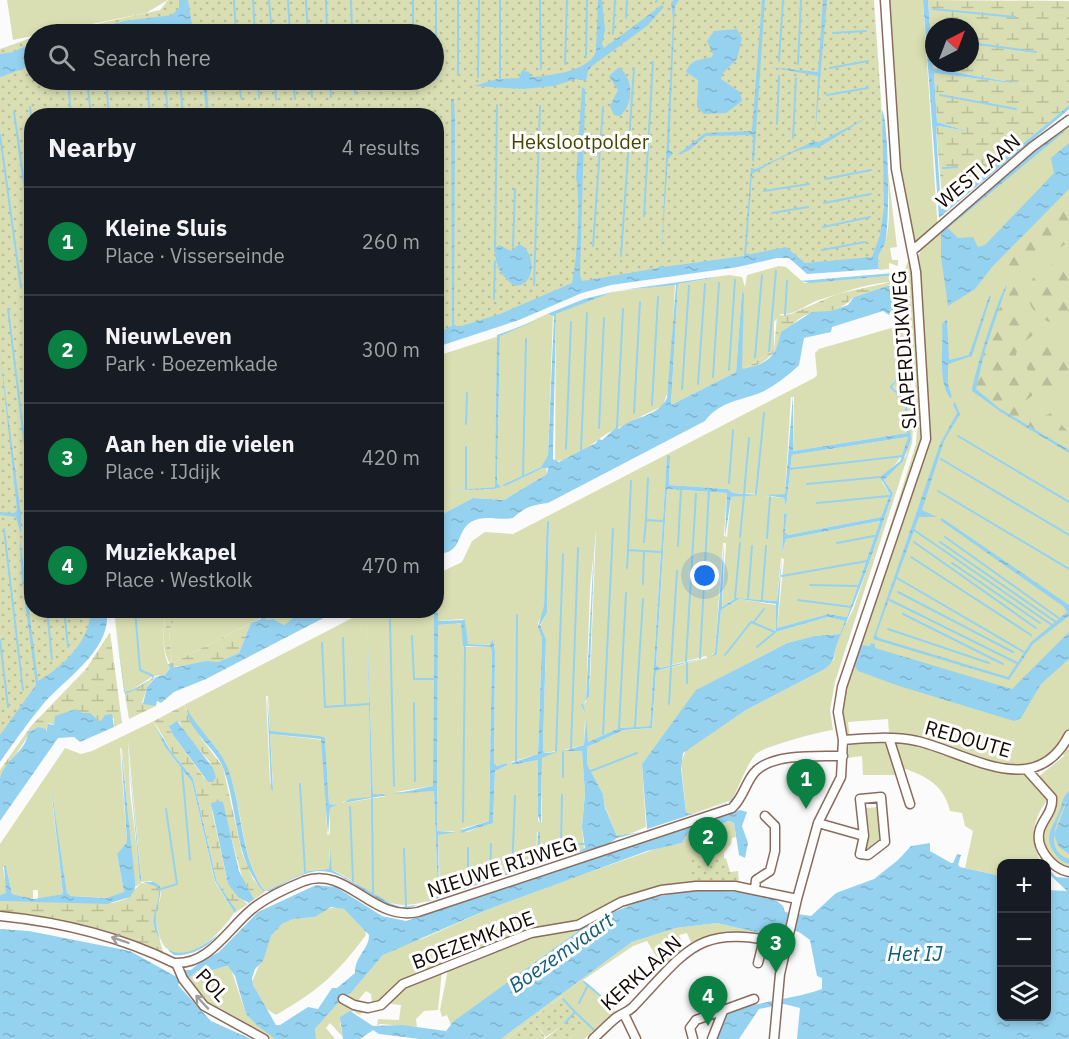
<!DOCTYPE html>
<html lang="en">
<head>
<meta charset="utf-8">
<style>
	:root { --surface:#171b24; --page:#242831; --text:#f1f3f6; --muted:#9ea1a6; --line:#363941; --accent:#0b8043 }
	body { margin:0; font-family:"IBM Plex Sans",sans-serif; background:var(--page); color:var(--text) }
	.controls { position:absolute; right:18px; bottom:18px; display:grid; overflow:hidden; border-radius:12px; box-shadow:0 3px 9px #0003 }
	.controls button { width:54px; height:54px; display:grid; place-items:center; padding:0; border:0; border-bottom:2px solid var(--line); background:var(--surface); color:var(--text); font:30px sans-serif }
	.compass { position:absolute; left:925px; top:18px; width:54px; height:54px; border-radius:50%; background:var(--surface); box-shadow:0 3px 9px #0003; rotate:42deg }
	.you { position:absolute; left:705px; top:576px; width:21px; height:21px; margin:-15px; border:4px solid #fff; border-radius:50%; background:#1a73e8; box-shadow:0 0 0 9px #1a73e833 }
	.badge { display:grid; place-items:center; width:39px; height:39px; border-radius:50%; background:var(--accent); color:#fff; font-size:20px; font-weight:700 }
	.pin { position:absolute; translate:-50% -50px; filter:drop-shadow(0 2px 3px #0008) }
	.pin::after { content:''; position:absolute; top:32px; width:21px; height:18px; background:inherit; clip-path:polygon(0 0,100% 0,50% 100%) }
	.list { margin:0; padding:0; list-style:none }
	h2 { display:flex; justify-content:space-between; align-items:center; height:78px; margin:0; padding:0 24px; font-size:26px }
	h2 small { font-size:20px; font-weight:400; color:var(--muted) }
	.list li { display:grid; grid-template-columns:39px 1fr auto; gap:18px; align-items:center; box-sizing:border-box; height:108px; padding:0 24px; border-top:2px solid var(--line) }
	.list b { display:block; font-size:22px; white-space:nowrap }
	.list p { margin:0; font-size:20px; white-space:nowrap; color:var(--muted) }
	.list em { font-size:20px; font-style:normal; color:var(--muted) }
	.icon { flex:none; width:33px; height:33px; fill:none; stroke:currentColor; stroke-width:2; stroke-linecap:round; stroke-linejoin:round }
	.map { position:relative; flex:none; width:1069px; height:1039px; overflow:hidden }
	.search { position:absolute; background:var(--surface); box-shadow:0 3px 9px #0003; left:24px; top:24px; width:420px; height:66px; display:flex; align-items:center; gap:15px; box-sizing:border-box; padding:0 21px; border-radius:33px; color:var(--muted); font-size:22px }
	.panel { position:absolute; background:var(--surface); box-shadow:0 3px 9px #0003; left:24px; top:108px; width:420px; height:510px; border-radius:24px }
	.map>svg:first-child { display:block }
	.grass { fill:#dadfb3; fill-rule:evenodd }
	.forest { fill:url(#forest-firs) }
	.wetland { fill:url(#wetland-marsh); fill-rule:evenodd }
	.park { fill:url(#park-dots) }
	.water { fill:url(#water-ripples); fill-rule:evenodd }
	.lines { fill:none; stroke-linecap:round; stroke-linejoin:round }
	.stream { stroke:#95d2f0; stroke-width:2 }
	.minor-casing { stroke:#8b6b5c; stroke-width:11 }
	.minor { stroke:#fff; stroke-width:8 }
	.oneway { stroke:#a19d9b }
	.labels { text-anchor:middle; stroke-width:6; stroke-linejoin:round; paint-order:stroke }
	.park-label { font-size:20px; fill:#434702; stroke:#fff }
	.street-label { font-size:20px; fill:#140904; stroke:#fff }
	.water-label { font-size:21px; font-style:italic; fill:#115e7c; stroke:#fff }
</style>
</head>
<body>
<div class="map">
<svg width="1069" height="1039" viewBox="0 0 1069 1039">
	<defs>
		<pattern id="forest-firs" width="22" height="20" patternUnits="userSpaceOnUse" patternTransform="scale(1.5)"><rect width="22" height="20" fill="#dadfb3"/><path d="M5 1l3.5 6h-7zM16 11l3.5 6h-7z" fill="#babe98"/></pattern>
		<pattern id="wetland-marsh" width="20" height="14" patternUnits="userSpaceOnUse" patternTransform="scale(1.5)"><rect width="20" height="14" fill="#dadfb3"/><path d="M1 5h8M5 5V1M11 12h8M15 12V8" fill="none" stroke="#babe98"/></pattern>
		<pattern id="park-dots" width="8" height="8" patternUnits="userSpaceOnUse" patternTransform="scale(1.5)"><rect width="8" height="8" fill="#dadfb3"/><path d="M2 2h.1M6 6h.1" fill="none" stroke="#babe98" stroke-width="1.8" stroke-linecap="round"/></pattern>
		<pattern id="water-ripples" width="26" height="14" patternUnits="userSpaceOnUse" patternTransform="scale(1.5)"><rect width="26" height="14" fill="#95d2f0"/><path d="M2 4q2-2 4 0t4 0M15 11q2-2 4 0t4 0" fill="none" stroke="#80b3cc"/></pattern>
	</defs>
	<rect width="100%" height="100%" fill="#fbfbfb"/>
	<path class="grass" d="M7,0H168L146,13L13,40Z
		M888,0H923L937,217V223L917,243L914,242L898,162Z
		M1069,122V732L1047,760L1018,769L889,734L888,719L848,722L850,738L846,737L841,714L842,697L929,441L918,257L923,246L940,227Z
		M887,163L897,247L890,248L892,260H898V266L889,263V269L879,270L878,262L882,261L878,260C878,253 883,250 885,243C892,219 888,188 887,163Z
		M910,257L922,441L854,642L916,444L918,413L904,271Z
		M779,266L786,267L804,283L889,276L891,282C868,283 838,294 816,301C804,306 795,315 781,314L774,322V350L742,370V291L736,372L671,405L678,284L729,275L742,277L745,287L747,275Z
		M897,271L900,272L914,417L912,443L835,682L830,710L833,730C822,731 762,747 756,754C745,767 740,785 732,800L692,814L686,813L681,763L686,750L746,710L825,669L834,659L836,643L853,610L893,493L884,480L906,456L910,432L905,399L892,387L904,372L898,330L901,375L889,387L904,401L907,433L793,451L794,397H791L785,494L765,496L784,498L786,508L792,455L908,437C905,463 884,470 882,482L890,494L881,517L788,535L785,532L787,514L784,513L782,553L786,539L880,521L847,617L828,614L777,628L784,559L781,558L777,601L736,598L722,607L726,543H723L715,652L711,655L717,654L721,610L739,599L776,605V632L828,617L845,621L840,634L814,636L787,643L697,690L642,764L646,827L622,837L617,836L605,807L603,794L587,764V747L624,730L652,728L656,671L707,658L706,656L660,668L656,665L667,489L727,493L724,536L727,537L731,497L760,494L733,493L728,489L669,485L670,456H667L650,726L619,728L588,742L585,719L584,745L564,750L582,751L585,792L582,827L584,849L540,862V832H537L536,864L440,895L438,835L456,831H437L438,625L461,623L465,647H490L492,651L489,821L461,829L467,832L493,822L495,771L508,765L506,763L497,766L494,763L495,651L493,640L491,645L468,644L463,619L438,621L437,574L462,562L472,541L485,532L513,534L814,378L817,375L815,353L819,349L898,326L899,306L893,273ZM549,521L547,613L540,626L546,639L543,748L544,753L556,751L542,758V823L538,821V760L512,765L511,762L538,754L542,638L538,623L544,612ZM596,529L590,683L586,702L583,704L585,714L581,705L586,699L590,589Z
		M675,284L670,384L663,406C645,414 629,423 610,432C595,440 574,462 555,461L556,314L612,292Z
		M547,314L553,315L548,455L541,467L502,485L546,467L547,474L504,500L473,498L437,517V356L499,336L495,487L448,491L494,489L500,486L497,483L500,336Z
		M114,611H166C163,630 161,650 170,668L165,675L153,676L129,692H124Z
		M179,611H261V618L172,663L169,630Z
		M265,611H316L299,615L284,625L273,619L266,620Z
		M366,611H434L433,786L395,792L434,791L438,897C385,919 376,890 332,870L329,848V869L308,871L266,891L263,889C239,853 244,805 226,765C217,743 194,727 184,705ZM367,618L373,795L387,796L344,803L342,802L371,797ZM266,696H268L270,732L320,736L325,740L329,804L336,805L330,808V834L327,835V829L323,740L270,734L273,785L270,783Z
		M154,721L165,747L192,782L215,882L234,912C215,944 163,984 156,919C155,911 161,901 161,892L151,881L142,882L141,877L128,741L130,792L141,883L135,887L122,750L120,747L127,842L117,854L124,892L112,898L71,896L67,893L51,790L63,894L38,899V890H33V899L12,894L6,866L3,867L7,893L0,895V844L65,748L81,754L92,751Z
		M1069,739V870C1056,865 1040,850 1041,834C1042,826 1050,815 1053,808L1038,777L1064,756L1061,752Z
		M900,740L1024,772L1048,799C1031,822 1030,838 1041,863L1002,864L1001,876L965,868L973,831L965,826L962,813L950,811C943,782 923,775 897,766L898,775H863L862,756L847,758L849,745L852,742Z
		M878,807L882,842L869,851L865,850L869,829L865,808Z
		M729,821L734,823L736,837L732,838L731,844L724,853V862L691,883L621,897L579,922L445,964L378,1003H372L371,994L366,991L355,1004L345,995L350,994L383,955L409,942L422,939L489,909L570,879L661,847L682,843L687,834L696,830L700,833Z
		M337,907L344,909L365,930L366,935C337,974 318,991 276,1015L262,1006L252,982L271,936L282,924L293,919L315,917L327,909Z
		M717,923L773,936L780,927L785,929L782,939L778,940L726,931L691,943L687,933L679,935L684,947L662,966L647,941L633,946L583,980L616,1012L584,1039H569L585,1025L561,997L507,1039H501L632,942L676,928Z
		M585,926L451,1025L447,1015L442,1017L440,1010L448,969L536,934Z
		M230,966L246,1014L275,1039H267L205,1004L184,978H189L197,971L202,973L215,967Z
		M442,971L438,1010L424,1011L416,1019L417,1027L380,1024L377,1026L378,1019L399,1020L401,1005L391,1004V999L404,986Z
		M341,999L362,1012L360,1015L353,1011L340,1023L343,1037L330,1023L326,1028L335,1039H316L315,1029Z"/>
	<path class="forest" d="M1069,192V242C1049,255 1008,271 1020,301C1025,312 1034,319 1037,330C1033,337 1028,338 1023,343C1006,359 1023,377 1033,391L1032,396L1022,403L1035,420L1051,413L1069,433V450L999,408L977,390L976,386L985,350L1009,282L995,267Z
		M1064,254L1069,256V290L1062,295L1069,305V311L1049,322C1025,311 1020,285 1042,270L1052,280L1056,276L1051,264Z
		M1043,340L1055,351L1069,341V384L1055,393L1043,390C1026,368 1012,358 1043,340Z"/>
	<path class="wetland" d="M928,0L1069,1V105C1039,130 1010,157 978,179C965,188 958,203 943,209L936,128L938,126L967,131L937,122L934,73L1026,85L933,68ZM934,27H970V63H934Z
		M891,282L888,287C880,290 859,294 853,298C847,303 843,307 834,310C821,315 811,310 799,319C773,339 783,360 744,369L774,350L777,316L791,314L837,294Z
		M166,611H179L169,630L172,663L251,623L239,653L218,662L172,667C161,651 163,633 166,611Z
		M110,632L122,723L114,727V718L100,722L59,717L54,725L49,723L45,732V729H35L28,736L0,778V770L31,726L86,669Z
		M155,677L147,687L142,703L156,706L129,719L125,694Z
		M184,705L195,730L223,767L242,853L253,879L265,892L235,913L217,882L193,778L172,753L154,721ZM179,722L186,735L210,762L205,779L173,735L170,729L171,724ZM212,811H224L242,877L254,899L247,904L228,884Z
		M141,883L155,884L159,888V906L154,920L164,955L92,927L34,916L0,913V901L113,903L126,899Z"/>
	<path class="park" d="M168,0H874L887,187L884,228L873,260L803,267L782,252L619,279L437,342L436,116H32V610L96,611L95,630L0,747V49L34,37V80H434V34H51L160,10Z
		M711,851L713,856L721,854L722,859L726,858L730,872L738,871L739,883H691L688,861Z
		M561,997L586,1025L569,1039H545L563,1025L546,1037L533,1021L545,1037L544,1039H507Z"/>
	<path class="water" d="M179,0H188L192,24L201,30L203,34L191,29L162,34H74L124,21L172,15L179,8Z
		M598,0H602L605,30L602,44L604,48L662,5L664,7L647,26L592,66L588,71L586,81L576,79L554,86L523,89L474,86L497,79L519,78L522,70L529,72L531,77C549,76 591,71 596,51Z
		M674,0H679L675,6L669,150L673,153L668,159L661,260L673,19L671,2Z
		M762,0H765L754,162L752,160L753,138L751,135L706,136L688,151L677,155L705,133L752,131Z
		M823,0H827L815,137L818,76L769,67L818,72Z
		M923,0H928L933,68L1026,85L934,73L937,122L967,131L938,126L936,128L941,209C958,206 965,188 977,179C1008,156 1039,131 1069,105V109L1060,117L939,218Z
		M737,29L742,38L737,59L723,73L721,79L740,92L742,101L726,113L704,114L697,107L698,80L686,72C691,59 699,60 712,57L713,54L707,41L714,31Z
		M34,42V65L0,77V54L13,52Z
		M619,67C634,79 634,104 620,116L614,115L610,106L618,90L609,76Z
		M203,80H206L209,113L301,108L278,111L273,115L266,112L206,115Z
		M582,87L585,89V104L580,275L582,281L658,268L661,265L663,267L744,256L751,168L756,169L814,141L819,142L868,117L818,148C802,144 767,166 752,174L746,255L786,247L805,263L872,257L880,235L884,207L882,110C889,121 890,227 885,243C883,250 878,253 878,260L882,261L878,262L879,269L807,274L789,258H777L738,267L611,285L582,293L519,320L437,347V333L452,326L451,99H454L455,121L454,324L458,327L500,314L572,283C577,261 581,200 576,178Z
		M1069,128L948,228L958,238L973,237L978,247L985,245L1054,173L1051,158L1069,143V189L992,267L975,289L948,306L941,257V231L1044,143Z
		M519,244C536,251 537,285 515,286C502,278 494,264 495,249L499,245L511,251Z
		M893,273L899,306L898,313L891,310L889,315L883,311L832,327L831,332L804,338L799,365C792,373 768,391 757,394C737,401 718,403 705,421L548,503C532,505 525,507 513,518C499,521 485,514 471,522C459,529 461,545 450,551C447,553 441,553 437,555V517L473,498L504,500L547,474L548,468H543L505,486L502,485L541,467L548,455L554,316L547,314L584,299L613,292L556,314L553,451V459L559,462L596,443L598,439L602,440L617,427L619,429C633,415 656,419 667,398L676,285L622,290L729,275L678,284L671,405L736,372L742,291L744,294L742,369C767,364 776,358 781,332L812,312L831,311L848,305L854,297L891,285L889,276L810,283L800,281Z
		M1007,285L985,350L976,389L999,408L1069,450V453L1001,412L972,391C973,378 1000,290 1007,285Z
		M989,296H991L972,356L948,364V384L952,397L950,398C937,380 944,346 942,324L947,319L949,360L969,355Z
		M540,319L500,336L497,483L501,487L494,489L446,491L495,487L497,335Z
		M899,330L904,372L892,387L906,400L911,439L903,461L884,480L893,493C876,543 860,593 838,641C833,652 837,660 825,669L746,710L683,753L681,768L686,813L692,814L728,803L739,791L733,801L647,829L642,764L696,690L787,643L814,636L840,634L845,621L828,617L776,632V604L739,599L721,610L717,654L711,657L715,652L724,542L722,607L736,598L777,601L782,557L777,628L828,614L847,617L880,521L786,539L782,553L784,513L787,514L785,532L788,535L881,517L890,494L880,477L900,461L908,437L792,455L786,508L784,498L765,495L785,494L793,395V451L907,433L904,401L889,387L901,375L897,331Z
		M0,352L21,515V534L16,517L0,515V512L14,513L17,510Z
		M955,402L960,414L944,441L922,510L937,517H919L876,635L879,638L1008,677L1031,642L1067,612L1064,607L940,520L942,518L1069,605V616L1033,644L1009,680L873,639L940,444L957,413L953,404Z
		M667,455L670,456L669,485L728,489L733,493L760,495L731,497L725,538L727,493L667,489L656,665L660,668L708,657L656,671L652,728L624,730L587,747V764L603,794L605,808L617,836L641,832L617,838L607,845L569,855L585,848L582,827L585,793L582,751H563L584,745L586,718L588,742L619,728L650,726Z
		M549,521L547,613L540,625L546,639L543,748L544,753L557,752L542,758L541,825L538,815V760L512,765L511,763L538,754L542,638L538,627L544,606L547,522Z
		M595,528L589,696L583,704L586,715L581,705L586,699Z
		M20,538L38,681C61,669 92,639 90,611H107C111,650 67,677 44,703C28,722 14,742 0,762V735L36,685L21,572Z
		M437,580L438,621L465,620L468,644L490,645L493,639L495,651L494,763L497,766L506,763L508,765L495,771L493,823L461,833V830L489,821L492,651L490,647L463,646L461,623L438,625L437,831L456,832L438,835L439,895L536,864L538,832H540V862L562,856L424,903L438,896L434,791L393,794L433,786L434,611L436,610Z
		M113,611L125,692C141,689 149,676 165,675L170,668L168,664L172,663V667H177L206,661L218,662L239,653L251,623L261,619V611H265L266,620L273,619L284,625L297,615L316,611H337L206,679L174,692L161,703L157,701L156,706L143,704L147,687L155,678L153,677L138,689L125,694L128,716Z
		M367,618L373,794L388,795L343,803L350,799L371,797Z
		M1069,632V659L1041,684L1021,718L1014,721L899,686L858,671L853,664L860,645L870,646L871,643L875,644V648L1012,689Z
		M267,695L270,731L320,736L325,738L329,804L337,805L330,808L328,836L321,739L270,734L273,791L271,789Z
		M76,709L83,713H90L100,722L105,715L112,714L114,727L80,742L74,737L58,738L0,821C0,808 0,790 0,778C5,759 26,752 28,733L38,727L46,729V732L48,724L54,725L55,716Z
		M187,709C198,729 219,747 227,766C243,806 239,853 263,889L266,891L308,871L329,869L330,847L332,870L392,904L401,907L418,905C381,922 354,868 317,871C300,873 284,884 270,891H263C234,857 238,810 224,770C217,748 187,731 187,709Z
		M177,721L213,768L216,777L213,782H208L173,735L169,726Z
		M156,727L172,753L193,778L217,882L236,910L221,931L234,912L215,881L192,782L165,747Z
		M127,741L141,877L142,882H154L160,886C162,900 155,908 156,919C159,966 192,957 218,934C209,947 189,957 174,955C164,947 151,930 154,916C156,905 161,899 158,887L140,881Z
		M121,746L135,880V889L130,897L107,904L0,901V895L6,893L4,866H6L12,894L34,899L63,894L51,787L67,893L71,896L107,898L124,892L117,854L127,842Z
		M1069,791V854L1059,847L1054,835L1067,801C1058,817 1042,851 1069,859V864C1062,862 1058,858 1054,852C1043,837 1053,827 1059,812C1063,803 1061,799 1069,791Z
		M219,801L223,802L239,871L254,899L249,903L238,897L228,884L211,803Z
		M740,810L747,812L742,826L748,843L745,858L739,855L734,823L729,821L700,833L696,830L687,834L682,843L647,851L489,909L383,955L350,994L345,995L315,1029L316,1039H275L258,1026L246,1014L235,976L228,966C218,967 206,974 197,971L189,978L181,979L178,985L211,1021L251,1039H0V929L29,931L130,951L175,976L185,970H191L200,962L219,952L258,912L316,885L336,887L382,916L406,921ZM331,907L344,909L369,935C369,950 355,955 355,973L337,988H332L318,1009L308,1007L280,1025H276L253,985L252,978L255,969L263,961L271,936L282,924L293,919L315,917Z
		M930,843V851L951,863H953L957,854L961,855L958,865L960,867L1001,876L1002,1016H1046L1047,890L1067,891L1050,875L1047,867L1056,877L1069,878V1039H797L800,1008L784,1004L759,1009L739,1039H717L727,1013C758,1001 791,1000 822,989V978L817,976L810,940L799,932L780,927L773,936L717,923L676,928L632,942L501,1039H420L379,1034L373,1030L360,1039H343L340,1017L350,1011L373,1026L402,1025L446,1031L454,1021L592,921L645,899L693,890L743,892L771,896L783,906L785,912L811,916L836,893L874,879L898,860L911,846Z"/>
	<g class="lines">
		<path class="stream" d="M234,0L236,34
			M253,0L255,34
			M269,0L272,34
			M288,0L290,34
			M306,0L308,34
			M326,0L327,34
			M351,0L352,34
			M540,0L541,69
			M656,2L657,0
			M933,9L1015,17
			M626,18L627,0
			M833,33L866,31
			M413,34V0
			M613,34L615,0
			M970,43L1036,52
			M586,57L587,0
			M779,61L783,0
			M565,64L567,0
			M798,64L801,0
			M830,68L868,61
			M458,75V0
			M478,77L479,0
			M500,78V0
			M436,79V0
			M68,80L71,116
			M87,80L91,116
			M106,80L109,116
			M147,80L150,116
			M165,80L168,116
			M180,80L183,116
			M239,80L241,98
			M258,80L259,98
			M275,80L276,100
			M293,80L295,99
			M311,80L312,97
			M330,80L331,97
			M355,80V94
			M413,81V80
			M827,95L868,88
			M940,95L1016,109
			M30,107L32,123
			M14,112L32,240
			M777,124L779,76
			M0,135L21,288
			M793,138L796,78
			M943,168L957,167
			M825,179L871,170
			M764,191L809,184
			M824,203L871,194
			M772,213L808,207
			M644,216L653,62
			M823,227L870,217
			M593,246L603,107
			M513,247L515,189
			M822,250L865,242
			M495,252L497,105
			M621,256L634,68
			M534,285L540,106
			M494,299L495,261
			M25,308L32,363
			M8,309L32,503
			M785,315L787,281
			M769,351L776,271
			M755,357L762,275
			M729,370L735,280
			M713,377L719,283
			M698,384L705,284
			M682,389L689,286
			M652,405L658,297
			M634,413L640,302
			M466,424L467,393
			M617,427L623,309
			M599,428L604,318
			M958,436L1069,502
			M566,449L571,322
			M581,450L587,313
			M941,459L1069,535
			M789,469L903,456
			M523,476L526,339
			M648,478L646,520L662,521
			M631,481L628,550L660,552
			M729,483L733,430
			M807,484L880,477
			M466,489V447
			M938,491L1069,569
			M744,494L749,438
			M756,494L764,413
			M817,503L889,496
			M4,529L23,690
			M914,530L1052,625
			M740,537L744,497
			M945,537L1060,619
			M767,538L770,497
			M644,542L646,521
			M914,542L1036,628
			M940,542L1056,622
			M837,543L874,536
			M678,546L681,488
			M911,557L1031,635
			M952,563L1040,623
			M627,568L628,550
			M782,576L867,561
			M897,578L1024,652
			M643,584L644,551
			M810,585L857,586
			M898,592L1013,652
			M735,598L740,543
			M748,598L752,546
			M762,599L766,546
			M798,600L851,607
			M890,600L1017,663
			M47,610L52,659
			M64,610L68,647
			M135,610L140,670L153,676
			M283,610V611
			M903,614L1003,664
			M390,620L394,786
			M753,623L764,609
			M888,629L989,663
			M412,636L414,679H434
			M343,638L345,704
			M0,640L8,707
			M322,643L325,707L369,704
			M757,647L775,632
			M725,655L751,622L775,632
			M700,658L709,490
			M686,661L696,494
			M687,663V683
			M671,665L677,571
			M414,703L415,781
			M669,704L671,668
			M635,727L643,599
			M619,728L626,593
			M603,734L613,529
			M571,749L578,548
			M556,751L563,554
			M516,761L517,615
			M182,768L190,860
			M591,771L637,753
			M563,777V752
			M300,784L305,872
			M562,795L561,844H584
			M372,799L373,893
			M350,807L353,881
			M463,822L465,647
			M468,848V886
			M404,849L406,907
			M512,872L515,796
			M490,879L491,844
			M161,889L177,884L166,809
			M588,985L613,1007
			M563,999L575,1012
			M579,1003L588,985L584,982
			M565,1023L575,1012L594,1030"/>
		<defs>
			<path id="minor" d="M912,251L1032,147L1069,120
				M889,738L910,804
				M843,740C868,738 893,736 917,741C968,753 1035,802 1069,735
				M1027,770L1052,798C1053,811 1044,818 1040,829C1034,847 1052,869 1069,872
				M818,823L864,836L860,854L868,855L885,842L881,797L860,799L864,836
				M755,889L756,880L770,871L775,851V826L765,816
				M0,916C61,922 119,936 174,963C209,965 228,929 251,910C265,898 287,888 304,881C347,865 372,922 418,912L732,808C743,798 745,784 754,773C770,753 819,756 843,756
				M176,963L183,979L204,1006L264,1039
				M758,963L764,939
				M343,999L354,1005L368,1008L381,1005L403,984L531,933L578,925L621,902L661,890L696,886H735L797,899
				M624,1014L636,1039
				M593,1039C601,1032 609,1023 617,1017C623,1013 628,1012 633,1007C689,948 698,923 786,944
				M693,1039L690,1028L696,1020L754,999
				M712,1039L723,1011
				M774,1039L780,974L797,899L818,823L841,777L843,740L838,712L842,687L926,439L916,272L896,169L885,0"/>
		</defs>
		<use href="#minor" class="minor-casing"/>
		<use href="#minor" class="minor"/>
	</g>
	<defs><path id="oneway-shaft" d="M-6 0H5M1.5-3L5.5 0L1.5 3" fill="none" stroke-width="1.6" stroke-linecap="round" stroke-linejoin="round" transform="scale(1.5)"/></defs>
	<g class="oneway">
		<use href="#oneway-shaft" transform="translate(120 940) rotate(-161)"/>
		<use href="#oneway-shaft" transform="translate(202 1002) rotate(-133)"/>
	</g>
	<g class="labels">
		<g class="park-label">
			<text x="580" y="149">Hekslootpolder</text>
		</g>
		<g class="street-label">
			<text transform="translate(978 171) rotate(-40)" y="7">WESTLAAN</text>
			<text transform="translate(904 350) rotate(-94)" y="7">SLAPERDIJKWEG</text>
			<text transform="translate(968 739) rotate(16)" y="7">REDOUTE</text>
			<text transform="translate(502 867) rotate(-18)" y="7">NIEUWE RIJWEG</text>
			<text transform="translate(473 940) rotate(-21)" y="7">BOEZEMKADE</text>
			<text transform="translate(641 973) rotate(-42)" y="7">KERKLAAN</text>
			<text transform="translate(212 985) rotate(47)" y="7">POL</text>
		</g>
		<g class="water-label">
			<text transform="translate(561 953) rotate(-35)" y="7">Boezemvaart</text>
			<text x="915" y="961">Het IJ</text>
		</g>
	</g>
</svg>
<div class="controls">
<button>+</button>
<button>−</button>
<button><svg class="icon" aria-label="layers" viewBox="0 0 24 24"><path d="M12 4l9 5-9 5-9-5zM3 14l9 5 9-5"/></svg></button>
</div>
<svg class="compass" viewBox="-18 -18 36 36"><path d="M0-13l5 13h-10z" fill="#e53935"/><path d="M0 13l5-13h-10z" fill="#9ea1a6"/></svg>
<div class="you"></div>
<div class="pin badge" style="left:806px;top:809px">1</div>
<div class="pin badge" style="left:708px;top:867px">2</div>
<div class="pin badge" style="left:776px;top:973px">3</div>
<div class="pin badge" style="left:708px;top:1026px">4</div>
<div class="search"><svg class="icon" aria-label="search" viewBox="0 0 24 24"><circle cx="10" cy="10" r="6"/><path d="M15 15l6 6"/></svg>Search here</div>
<section class="panel">
<h2>Nearby<small>4 results</small></h2>
<ul class="list">
<li><span class="badge">1</span><div><b>Kleine Sluis</b><p>Place · Visserseinde</p></div><em>260 m</em></li>
<li><span class="badge">2</span><div><b>NieuwLeven</b><p>Park · Boezemkade</p></div><em>300 m</em></li>
<li><span class="badge">3</span><div><b>Aan hen die vielen</b><p>Place · IJdijk</p></div><em>420 m</em></li>
<li><span class="badge">4</span><div><b>Muziekkapel</b><p>Place · Westkolk</p></div><em>470 m</em></li>
</ul>
</section>
</div>
</body>
</html>
